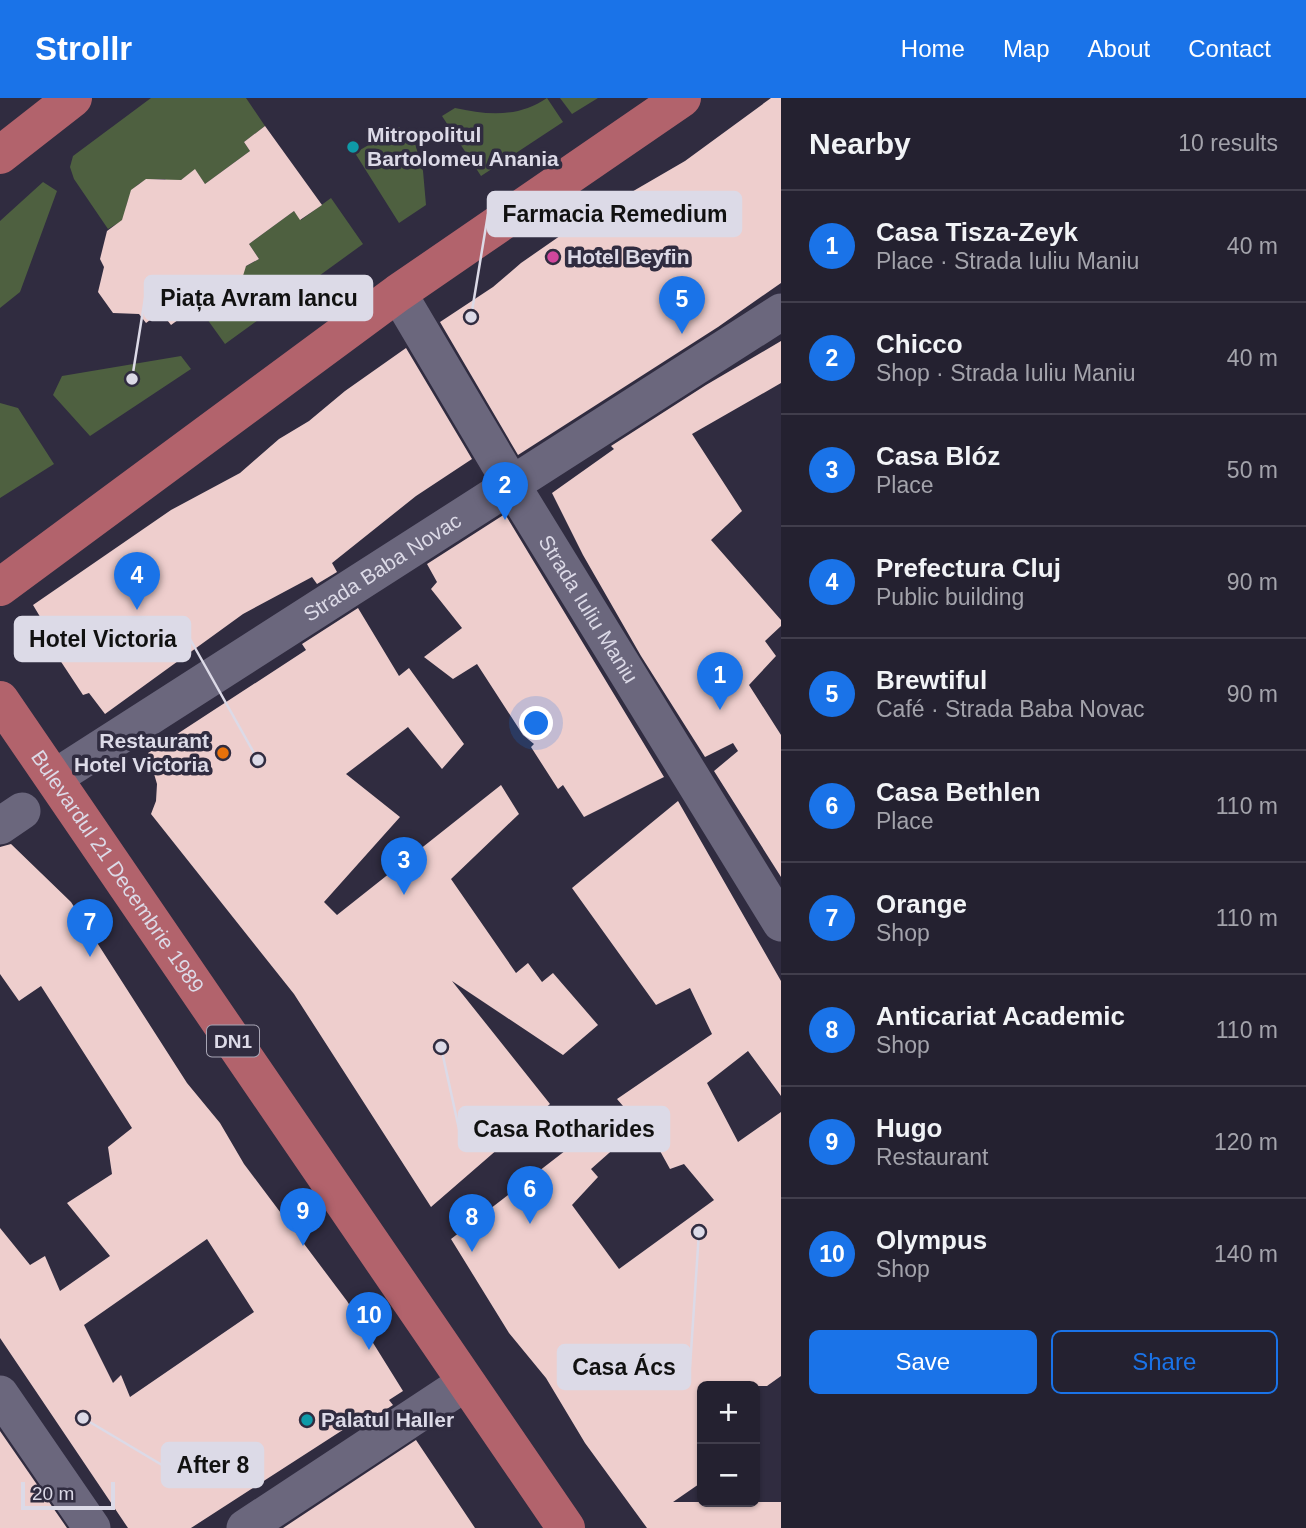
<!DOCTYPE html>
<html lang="en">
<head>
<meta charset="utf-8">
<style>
	:root { --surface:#242130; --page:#2c2938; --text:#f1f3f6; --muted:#a3a3ab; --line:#413e4c; --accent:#1a73e8 }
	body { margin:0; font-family:Helvetica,sans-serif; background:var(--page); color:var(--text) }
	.controls { position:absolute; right:21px; bottom:21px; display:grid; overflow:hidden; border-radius:10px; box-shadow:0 2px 5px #0004 }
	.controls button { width:63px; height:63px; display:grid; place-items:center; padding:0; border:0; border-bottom:2px solid var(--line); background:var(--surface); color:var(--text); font:35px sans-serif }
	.scale { position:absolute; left:21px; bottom:18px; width:94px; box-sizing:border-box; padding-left:7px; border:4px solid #dcdae7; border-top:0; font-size:19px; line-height:24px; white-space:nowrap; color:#dcdae7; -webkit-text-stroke:5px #302c40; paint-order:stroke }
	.you { position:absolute; left:537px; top:626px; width:24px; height:24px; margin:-18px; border:5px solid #fff; border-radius:50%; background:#1a73e8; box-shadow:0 0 0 10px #1a73e833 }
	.badge { display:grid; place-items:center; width:46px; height:46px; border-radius:50%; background:var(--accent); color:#fff; font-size:23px; font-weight:700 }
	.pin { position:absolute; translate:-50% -58px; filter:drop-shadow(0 2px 4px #0008) }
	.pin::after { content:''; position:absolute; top:37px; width:24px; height:21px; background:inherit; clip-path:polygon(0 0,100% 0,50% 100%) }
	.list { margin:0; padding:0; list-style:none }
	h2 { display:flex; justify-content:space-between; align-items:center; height:91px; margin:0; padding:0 28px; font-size:30px }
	h2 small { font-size:23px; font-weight:400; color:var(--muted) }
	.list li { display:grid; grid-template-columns:46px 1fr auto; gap:21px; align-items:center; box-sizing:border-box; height:112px; padding:0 28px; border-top:2px solid var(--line) }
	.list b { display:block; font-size:26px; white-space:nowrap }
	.list p { margin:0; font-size:23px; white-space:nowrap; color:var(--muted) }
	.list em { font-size:23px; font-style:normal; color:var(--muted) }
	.actions { display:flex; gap:14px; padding:21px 28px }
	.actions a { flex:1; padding:16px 0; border:2px solid var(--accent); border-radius:10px; text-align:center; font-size:24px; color:var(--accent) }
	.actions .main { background:var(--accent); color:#fff }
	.map { position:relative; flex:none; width:781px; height:1430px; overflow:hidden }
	header { display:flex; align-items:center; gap:42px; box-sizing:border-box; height:98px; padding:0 35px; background:var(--accent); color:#fff }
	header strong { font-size:33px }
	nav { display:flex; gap:38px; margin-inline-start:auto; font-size:24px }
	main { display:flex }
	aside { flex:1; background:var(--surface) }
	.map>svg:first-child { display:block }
	.green { fill:#4e6040 }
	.building { fill:#eececd; fill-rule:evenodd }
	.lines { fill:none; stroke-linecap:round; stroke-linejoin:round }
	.minor { stroke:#6b677d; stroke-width:37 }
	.major { stroke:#b2636c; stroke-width:38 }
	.culture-dot { fill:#0f9aa8; stroke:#302c40; stroke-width:2.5 }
	.hotel-dot { fill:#d1479c; stroke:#302c40; stroke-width:2.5 }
	.food-dot { fill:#e8710a; stroke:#302c40; stroke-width:2.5 }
	.labels { text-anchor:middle; stroke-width:7; stroke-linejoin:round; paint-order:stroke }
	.shield { fill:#302c40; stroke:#a8a6b5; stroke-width:2 }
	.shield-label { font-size:19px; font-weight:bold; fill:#dcdae7 }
	.poi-label { font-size:21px; font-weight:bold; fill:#dcdae7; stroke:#302c40; text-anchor:start }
	.street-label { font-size:21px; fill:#dcdae7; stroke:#302c40 }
	.leader { fill:none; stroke:#dcdae7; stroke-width:2.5 }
	.callout-dot { fill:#dcdae7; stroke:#302c40; stroke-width:2.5 }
	.callout { fill:#dcdae7; stroke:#dcdae7; stroke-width:2.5 }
	.callout-label { font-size:23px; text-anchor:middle; font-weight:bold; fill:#111 }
</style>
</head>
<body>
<header>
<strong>Strollr</strong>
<nav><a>Home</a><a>Map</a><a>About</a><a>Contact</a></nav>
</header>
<main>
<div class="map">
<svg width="781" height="1430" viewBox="0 0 781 1430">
	<rect width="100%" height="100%" fill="#302c40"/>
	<path class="green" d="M151,0H246L265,28L244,44L250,53L205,86L195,72L171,89L165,81C140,81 133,85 126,109L132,117L108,131L74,81L70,69L73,58Z
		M547,0L563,24L481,78L442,18L455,10C487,17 518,20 547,0Z
		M560,0H598L572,16Z
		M399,29L414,42L423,73L426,107L399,125L355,55Z
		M43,84L57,93L20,194L0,210V123Z
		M331,100L363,146L225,246L202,214L230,177L259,161L249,146L294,113L301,122Z
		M181,258L191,271L90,338L53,297L62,278Z
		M0,305L18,310L54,366L0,400Z"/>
	<path class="building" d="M771,0H781V185L718,229L518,357L440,224L493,189L521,165L580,124L685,63Z
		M265,28L322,107L300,122L294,113L249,146L259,161L246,168L235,204L220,215L189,214L171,227L161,214L146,225L139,216L113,215L98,194L104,169L100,161L107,133L122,122L131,92L146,81L181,82L195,71L205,86L250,53L244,44Z
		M781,243V285L692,336L742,413L711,442L781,522V528L765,543L776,558L749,587L781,637V779L714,673L738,653L733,645L705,659L641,558L583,457L552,395L614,351L611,348L706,287Z
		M406,250L472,361L416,398L332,465L337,474L317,486L312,479L243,516L105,616L89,595L83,597L46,541L51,537L33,507L171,412L240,375L279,341L309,323L345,293Z
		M505,416L664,679L584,719L563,687L558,691L531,649L534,646L523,637L477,566L453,581L424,559L462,530L431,491L437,484L427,466Z
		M358,510L399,578L409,570L464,646L442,671L408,629L346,676L400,719L324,804L337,817L501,687L519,716L451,781L516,875L528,865L542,884L553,875L598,927L563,957L452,883L550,1006L431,1109L294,896L151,716L156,703L157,686L148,655L306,552L302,546Z
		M678,703L781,883V998L748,953L707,985L738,1044L781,1014V1278L767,1288H702V1384L673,1404H781V1430H647L585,1345L546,1280L509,1235L451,1141L623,1008L617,1001L712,936L690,890L656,907L572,790ZM644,1024L670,1071L684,1066L714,1102L619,1171L572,1107L598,1079L591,1071Z
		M11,746L71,804L187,985L220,1025L244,1066L347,1203L403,1293L389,1302L393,1307L370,1322L366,1317L191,1430H128L0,1240V1130L30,1167L45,1158L60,1193L110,1158L67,1105L112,1076L108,1049L132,1030L41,888L19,903L0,876V749ZM207,1141L254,1214L130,1299L121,1277L113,1285L84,1227Z
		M0,1333L67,1430H0Z
		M416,1342L475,1430H283Z"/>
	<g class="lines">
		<g class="minor">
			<path id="s1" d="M398,195L516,394L781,825"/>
			<path id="s2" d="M54,680L781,214"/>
			<path d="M0,728L22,713"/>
			<path d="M0,1296L92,1430"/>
			<path d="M245,1430L465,1285"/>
		</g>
		<g class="major">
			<path d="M0,57L73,0"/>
			<path d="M0,489L398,195L682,0"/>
			<path id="s3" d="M0,602L566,1430"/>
		</g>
	</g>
	<g class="culture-dot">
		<circle cx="353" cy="49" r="7"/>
		<circle cx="307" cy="1322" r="7"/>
	</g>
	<circle class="hotel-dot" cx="553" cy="159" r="7"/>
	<circle class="food-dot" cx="223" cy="655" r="7"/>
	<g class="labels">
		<rect class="shield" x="207" y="927.5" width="52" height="31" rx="5"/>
		<g class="shield-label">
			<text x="233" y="950">DN1</text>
		</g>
		<g class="poi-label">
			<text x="367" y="44">Mitropolitul<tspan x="367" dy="24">Bartolomeu Anania</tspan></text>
			<text x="567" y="166">Hotel Beyfin</text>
			<text x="209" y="650" text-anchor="end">Restaurant<tspan x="209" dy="24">Hotel Victoria</tspan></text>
			<text x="321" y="1329">Palatul Haller</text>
		</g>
		<g class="street-label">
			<text dy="7" stroke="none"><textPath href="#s2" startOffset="390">Strada Baba Novac</textPath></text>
			<text dy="7" stroke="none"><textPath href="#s1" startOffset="369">Strada Iuliu Maniu</textPath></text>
			<text dy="7" stroke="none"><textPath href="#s3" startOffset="208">Bulevardul 21 Decembrie 1989</textPath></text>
		</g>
	</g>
	<path class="leader" d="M471 219L488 116M132 281L145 200M258 662L190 541M441 949L459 1031M699 1134L690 1269M83 1320L162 1367"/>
	<g class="callout-dot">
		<circle cx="471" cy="219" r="7"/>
		<circle cx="132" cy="281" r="7"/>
		<circle cx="258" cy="662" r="7"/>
		<circle cx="441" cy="949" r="7"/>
		<circle cx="699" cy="1134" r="7"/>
		<circle cx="83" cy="1320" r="7"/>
	</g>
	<g class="callout">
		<rect x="488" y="94" width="253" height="44" rx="7"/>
		<rect x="145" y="178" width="227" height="44" rx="7"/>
		<rect x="15" y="519" width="175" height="44" rx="7"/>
		<rect x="459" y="1009" width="210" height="44" rx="7"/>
		<rect x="558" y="1247" width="132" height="44" rx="7"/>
		<rect x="162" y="1345" width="101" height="44" rx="7"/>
	</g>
	<g class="callout-label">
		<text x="615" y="124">Farmacia Remedium</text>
		<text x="259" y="208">Piața Avram Iancu</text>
		<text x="103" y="549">Hotel Victoria</text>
		<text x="564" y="1039">Casa Rotharides</text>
		<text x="624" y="1277">Casa Ács</text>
		<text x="213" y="1375">After 8</text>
	</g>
</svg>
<div class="controls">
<button>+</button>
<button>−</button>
</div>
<div class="scale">20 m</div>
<div class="you"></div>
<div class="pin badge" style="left:720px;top:612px">1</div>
<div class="pin badge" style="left:505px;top:422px">2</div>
<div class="pin badge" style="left:404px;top:797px">3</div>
<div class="pin badge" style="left:137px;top:512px">4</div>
<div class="pin badge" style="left:682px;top:236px">5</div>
<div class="pin badge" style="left:530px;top:1126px">6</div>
<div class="pin badge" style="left:90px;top:859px">7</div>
<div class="pin badge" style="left:472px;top:1154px">8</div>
<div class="pin badge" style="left:303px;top:1148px">9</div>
<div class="pin badge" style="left:369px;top:1252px">10</div>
</div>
<aside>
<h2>Nearby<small>10 results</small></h2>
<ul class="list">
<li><span class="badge">1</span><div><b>Casa Tisza-Zeyk</b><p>Place · Strada Iuliu Maniu</p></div><em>40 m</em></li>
<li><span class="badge">2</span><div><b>Chicco</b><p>Shop · Strada Iuliu Maniu</p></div><em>40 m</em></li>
<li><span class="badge">3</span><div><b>Casa Blóz</b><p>Place</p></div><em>50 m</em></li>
<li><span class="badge">4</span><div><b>Prefectura Cluj</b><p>Public building</p></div><em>90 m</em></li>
<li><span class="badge">5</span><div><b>Brewtiful</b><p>Café · Strada Baba Novac</p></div><em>90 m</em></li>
<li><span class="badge">6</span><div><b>Casa Bethlen</b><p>Place</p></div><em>110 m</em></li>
<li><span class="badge">7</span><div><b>Orange</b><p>Shop</p></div><em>110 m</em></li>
<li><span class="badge">8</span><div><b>Anticariat Academic</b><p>Shop</p></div><em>110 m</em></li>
<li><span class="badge">9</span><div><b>Hugo</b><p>Restaurant</p></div><em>120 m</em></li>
<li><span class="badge">10</span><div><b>Olympus</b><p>Shop</p></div><em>140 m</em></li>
</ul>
<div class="actions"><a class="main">Save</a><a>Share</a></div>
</aside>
</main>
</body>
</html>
